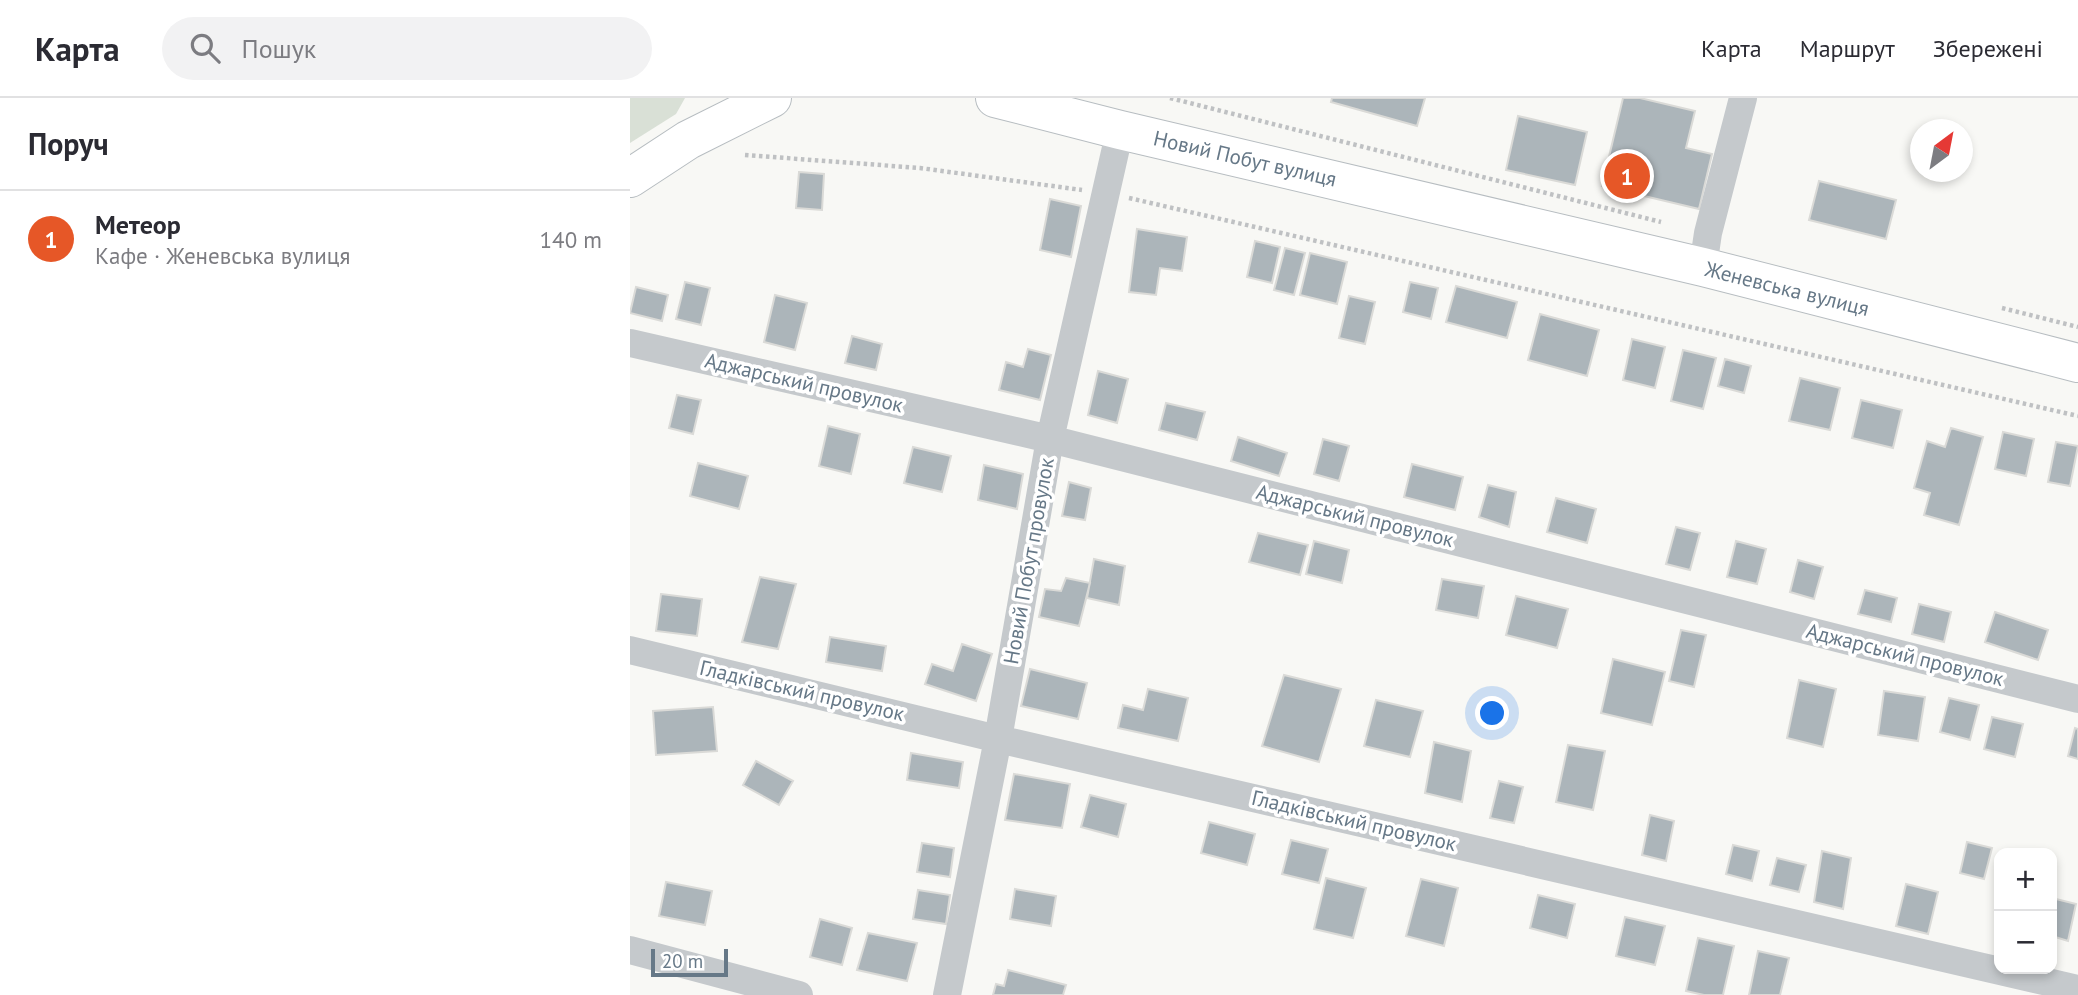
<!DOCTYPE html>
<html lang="uk">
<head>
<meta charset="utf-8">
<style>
	:root { --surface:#fff; --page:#f2f2f3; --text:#2b2b33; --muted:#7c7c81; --line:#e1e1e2; --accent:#e65727 }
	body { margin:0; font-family:"PT Sans",sans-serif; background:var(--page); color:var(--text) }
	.controls { position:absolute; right:21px; bottom:21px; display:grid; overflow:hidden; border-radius:14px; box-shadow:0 4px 10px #0003 }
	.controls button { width:63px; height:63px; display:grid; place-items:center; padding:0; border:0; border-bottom:2px solid var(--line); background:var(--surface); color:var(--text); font:35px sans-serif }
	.compass { position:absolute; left:1280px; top:21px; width:63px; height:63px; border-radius:50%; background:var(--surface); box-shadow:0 4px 10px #0003; rotate:32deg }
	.scale { position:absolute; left:21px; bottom:18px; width:77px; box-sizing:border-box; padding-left:7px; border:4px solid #667887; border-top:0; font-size:19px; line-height:24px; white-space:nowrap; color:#667887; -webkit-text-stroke:5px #fff; paint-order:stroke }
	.you { position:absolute; left:863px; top:616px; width:24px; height:24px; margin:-18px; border:5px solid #fff; border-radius:50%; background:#1a73e8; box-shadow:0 0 0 10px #1a73e833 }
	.badge { display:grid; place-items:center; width:46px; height:46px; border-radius:50%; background:var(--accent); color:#fff; font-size:23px; font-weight:700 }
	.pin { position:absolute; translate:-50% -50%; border:4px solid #fff; box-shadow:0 2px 7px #0006 }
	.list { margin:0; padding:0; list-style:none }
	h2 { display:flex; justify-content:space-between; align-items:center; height:91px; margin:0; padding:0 28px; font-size:30px }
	h2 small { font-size:23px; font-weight:400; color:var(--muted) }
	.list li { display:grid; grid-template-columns:46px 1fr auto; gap:21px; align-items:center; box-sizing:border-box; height:98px; padding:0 28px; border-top:2px solid var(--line) }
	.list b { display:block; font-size:26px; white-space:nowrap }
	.list p { margin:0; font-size:23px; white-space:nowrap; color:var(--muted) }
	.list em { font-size:23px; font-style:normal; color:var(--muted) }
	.icon { flex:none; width:38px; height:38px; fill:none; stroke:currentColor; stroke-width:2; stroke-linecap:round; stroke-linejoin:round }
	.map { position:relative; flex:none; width:1448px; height:897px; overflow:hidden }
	header { display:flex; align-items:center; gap:42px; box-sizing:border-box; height:98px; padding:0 35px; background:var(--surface); border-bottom:2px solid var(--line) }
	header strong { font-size:33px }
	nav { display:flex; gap:38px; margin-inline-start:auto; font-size:24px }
	.search { width:490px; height:63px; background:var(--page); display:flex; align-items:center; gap:18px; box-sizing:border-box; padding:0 24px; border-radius:38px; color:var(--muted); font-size:26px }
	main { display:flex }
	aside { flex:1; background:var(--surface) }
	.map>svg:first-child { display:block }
	.grass { fill:#d9e0d6 }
	.building { fill:#acb5ba; stroke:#dadad7; stroke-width:2 }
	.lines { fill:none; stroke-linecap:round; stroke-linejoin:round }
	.secondary-casing { stroke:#b7bdc1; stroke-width:40 }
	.path { stroke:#bfc1c3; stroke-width:4.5; stroke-dasharray:3.5 3.5; stroke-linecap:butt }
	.street { stroke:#c5c9cc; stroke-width:28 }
	.secondary { stroke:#fff; stroke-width:38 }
	.labels { text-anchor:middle; stroke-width:7; stroke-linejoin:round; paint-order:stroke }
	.street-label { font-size:21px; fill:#667887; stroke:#fff }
</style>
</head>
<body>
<header>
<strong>Карта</strong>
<div class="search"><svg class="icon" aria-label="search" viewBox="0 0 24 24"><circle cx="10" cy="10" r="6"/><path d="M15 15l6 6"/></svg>Пошук</div>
<nav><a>Карта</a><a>Маршрут</a><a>Збережені</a></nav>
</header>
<main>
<aside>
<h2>Поруч<small></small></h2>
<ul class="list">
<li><span class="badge">1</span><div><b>Метеор</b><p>Кафе · Женевська вулиця</p></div><em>140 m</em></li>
</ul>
</aside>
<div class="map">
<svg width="1448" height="897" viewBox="0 0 1448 897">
	<rect width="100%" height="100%" fill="#f8f8f5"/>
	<path class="grass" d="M0,0H55L46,16L0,45Z"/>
	<path class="building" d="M702,0H795L787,28L701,4Z
		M993,0H1010L1065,13L1056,50L1082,56L1069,111L972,88Z
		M888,18L957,34L945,87L876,72Z
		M169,74L194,76L192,112L166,110Z
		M1189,83L1266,102L1256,141L1179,122Z
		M420,101L451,108L441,159L410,152Z
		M507,131L557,139L552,173L530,170L526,197L499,194Z
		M625,143L650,149L642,185L617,179Z
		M655,150L675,155L664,197L644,192Z
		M680,155L717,164L707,206L670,197Z
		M55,184L80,190L71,227L46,221Z
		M780,184L808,190L801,221L773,214Z
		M826,188L887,204L877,240L816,224Z
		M6,189L38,197L32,223L0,215Z
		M145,197L177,205L165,252L134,244Z
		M719,198L745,204L735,246L709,240Z
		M910,216L969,232L957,278L898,262Z
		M222,238L252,246L246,272L215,265Z
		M1002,241L1035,249L1025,290L993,282Z
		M398,251L421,257L410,302L369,292L376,264L393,269Z
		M1053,252L1086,260L1073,311L1041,303Z
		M1095,261L1121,268L1114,295L1088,288Z
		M468,273L498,281L487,325L458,317Z
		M1170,280L1210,290L1200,332L1159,323Z
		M47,297L71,302L63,336L39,330Z
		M1231,302L1272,312L1263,350L1222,340Z
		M536,305L575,314L567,342L529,332Z
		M198,328L230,336L221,376L189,368Z
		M1321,330L1353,339L1329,427L1294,417L1300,395L1284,390L1297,343L1315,349Z
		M1373,334L1404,341L1396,378L1365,371Z
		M608,339L657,355L649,378L601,363Z
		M693,341L719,348L709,383L684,376Z
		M1426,344L1448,348L1440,388L1418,384Z
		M283,349L321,358L312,394L274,385Z
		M68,365L118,378L109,411L60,398Z
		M782,366L833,379L825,412L774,399Z
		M354,367L393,376L387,411L348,402Z
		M439,384L461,390L455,422L432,418Z
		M858,387L886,394L879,429L849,419Z
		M926,400L966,411L957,445L917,434Z
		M1046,429L1070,435L1060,472L1036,466Z
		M628,435L678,447L670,477L619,464Z
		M684,443L719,452L712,485L676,476Z
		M1106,443L1136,451L1127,486L1097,479Z
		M464,461L495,468L489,507L457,500Z
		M1168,462L1193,469L1184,501L1160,494Z
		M130,479L166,486L148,551L112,544Z
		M436,480L460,485L449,528L409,519L415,491L431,493Z
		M812,481L854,488L848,520L806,512Z
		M1235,492L1267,500L1261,524L1228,516Z
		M31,496L72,501L67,538L26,533Z
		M886,498L938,511L927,550L876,537Z
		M1289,506L1321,514L1314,544L1282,536Z
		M1365,514L1418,532L1408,562L1355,544Z
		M1051,532L1076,537L1064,589L1039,583Z
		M200,539L256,548L252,573L196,564Z
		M332,546L362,556L346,603L295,586L302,566L323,573Z
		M983,561L1035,574L1022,627L971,615Z
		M400,571L457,585L448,621L391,608Z
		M654,577L711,591L689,664L632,648Z
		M1169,582L1206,591L1193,649L1157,640Z
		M518,591L558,600L548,643L488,630L493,607L513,612Z
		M1254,593L1295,599L1288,643L1248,637Z
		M1319,600L1349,607L1340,642L1310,634Z
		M746,602L793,613L780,659L734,648Z
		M83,609L87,653L26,657L23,613Z
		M1362,619L1393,626L1385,659L1354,651Z
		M1445,630L1448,631V661L1438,658Z
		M804,644L841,653L832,704L795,695Z
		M938,647L975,653L963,712L926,704Z
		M281,655L333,664L329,690L277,682Z
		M126,663L163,683L149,707L113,687Z
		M384,676L440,686L432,730L375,722Z
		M869,683L893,689L884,725L860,720Z
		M460,697L496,706L488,739L451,729Z
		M1020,717L1044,723L1036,763L1012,757Z
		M579,724L625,736L617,767L571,755Z
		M661,742L698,751L689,785L652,776Z
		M1337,744L1362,750L1354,781L1330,775Z
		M292,745L324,750L320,779L287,774Z
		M1103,747L1129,753L1122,783L1096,776Z
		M1192,753L1221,760L1213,811L1184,804Z
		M1147,760L1176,767L1169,794L1140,787Z
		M696,780L736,790L723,840L684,831Z
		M791,781L828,790L814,848L776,838Z
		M36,784L82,793L75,827L29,818Z
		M1276,786L1308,794L1298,836L1266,828Z
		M385,791L426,798L421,828L380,821Z
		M288,792L320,797L316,826L283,821Z
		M908,797L945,806L937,840L900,830Z
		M1422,800L1446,806L1438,843L1422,838Z
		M995,819L1035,828L1025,867L986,858Z
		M190,821L222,830L212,867L180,859Z
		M238,835L287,845L277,883L227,872Z
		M1068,840L1104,848L1093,897H1074L1056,893Z
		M1128,853L1159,860L1150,897H1119Z
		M378,872L436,887L433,897H363L366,886L374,888Z"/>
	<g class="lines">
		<defs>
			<path id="secondary" d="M365,0L490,32L1073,169L1448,265
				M0,80L58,42L142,0"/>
		</defs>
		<use href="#secondary" class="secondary-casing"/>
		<path class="path" d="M540,0L1031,124
			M115,57L290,70L452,92
			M499,100L1448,318
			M1372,210L1448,229"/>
		<path class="street" d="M1073,169L1078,135L1113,0
			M0,245L420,341L1448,601
			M0,552L368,641L1448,891
			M0,852L169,897
			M317,897L368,641L420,341L490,32"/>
		<use href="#secondary" class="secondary"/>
	</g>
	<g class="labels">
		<g class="street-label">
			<text transform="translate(615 61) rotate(13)" y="7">Новий Побут вулиця</text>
			<text transform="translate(1157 191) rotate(14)" y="7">Женевська вулиця</text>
			<text transform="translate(174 285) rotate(13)" y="7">Аджарський провулок</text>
			<text transform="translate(725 418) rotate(14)" y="7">Аджарський провулок</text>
			<text transform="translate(399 463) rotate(-80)" y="7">Новий Побут провулок</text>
			<text transform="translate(1275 557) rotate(14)" y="7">Аджарський провулок</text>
			<text transform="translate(172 593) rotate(13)" y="7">Гладківський провулок</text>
			<text transform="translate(724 723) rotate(13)" y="7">Гладківський провулок</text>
		</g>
	</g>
</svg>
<div class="controls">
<button>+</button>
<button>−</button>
</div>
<svg class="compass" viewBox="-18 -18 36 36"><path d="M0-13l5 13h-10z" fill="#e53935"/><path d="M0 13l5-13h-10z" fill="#7c7c81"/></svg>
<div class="scale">20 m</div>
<div class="you"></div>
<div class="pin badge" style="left:997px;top:78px">1</div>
</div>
</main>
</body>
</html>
